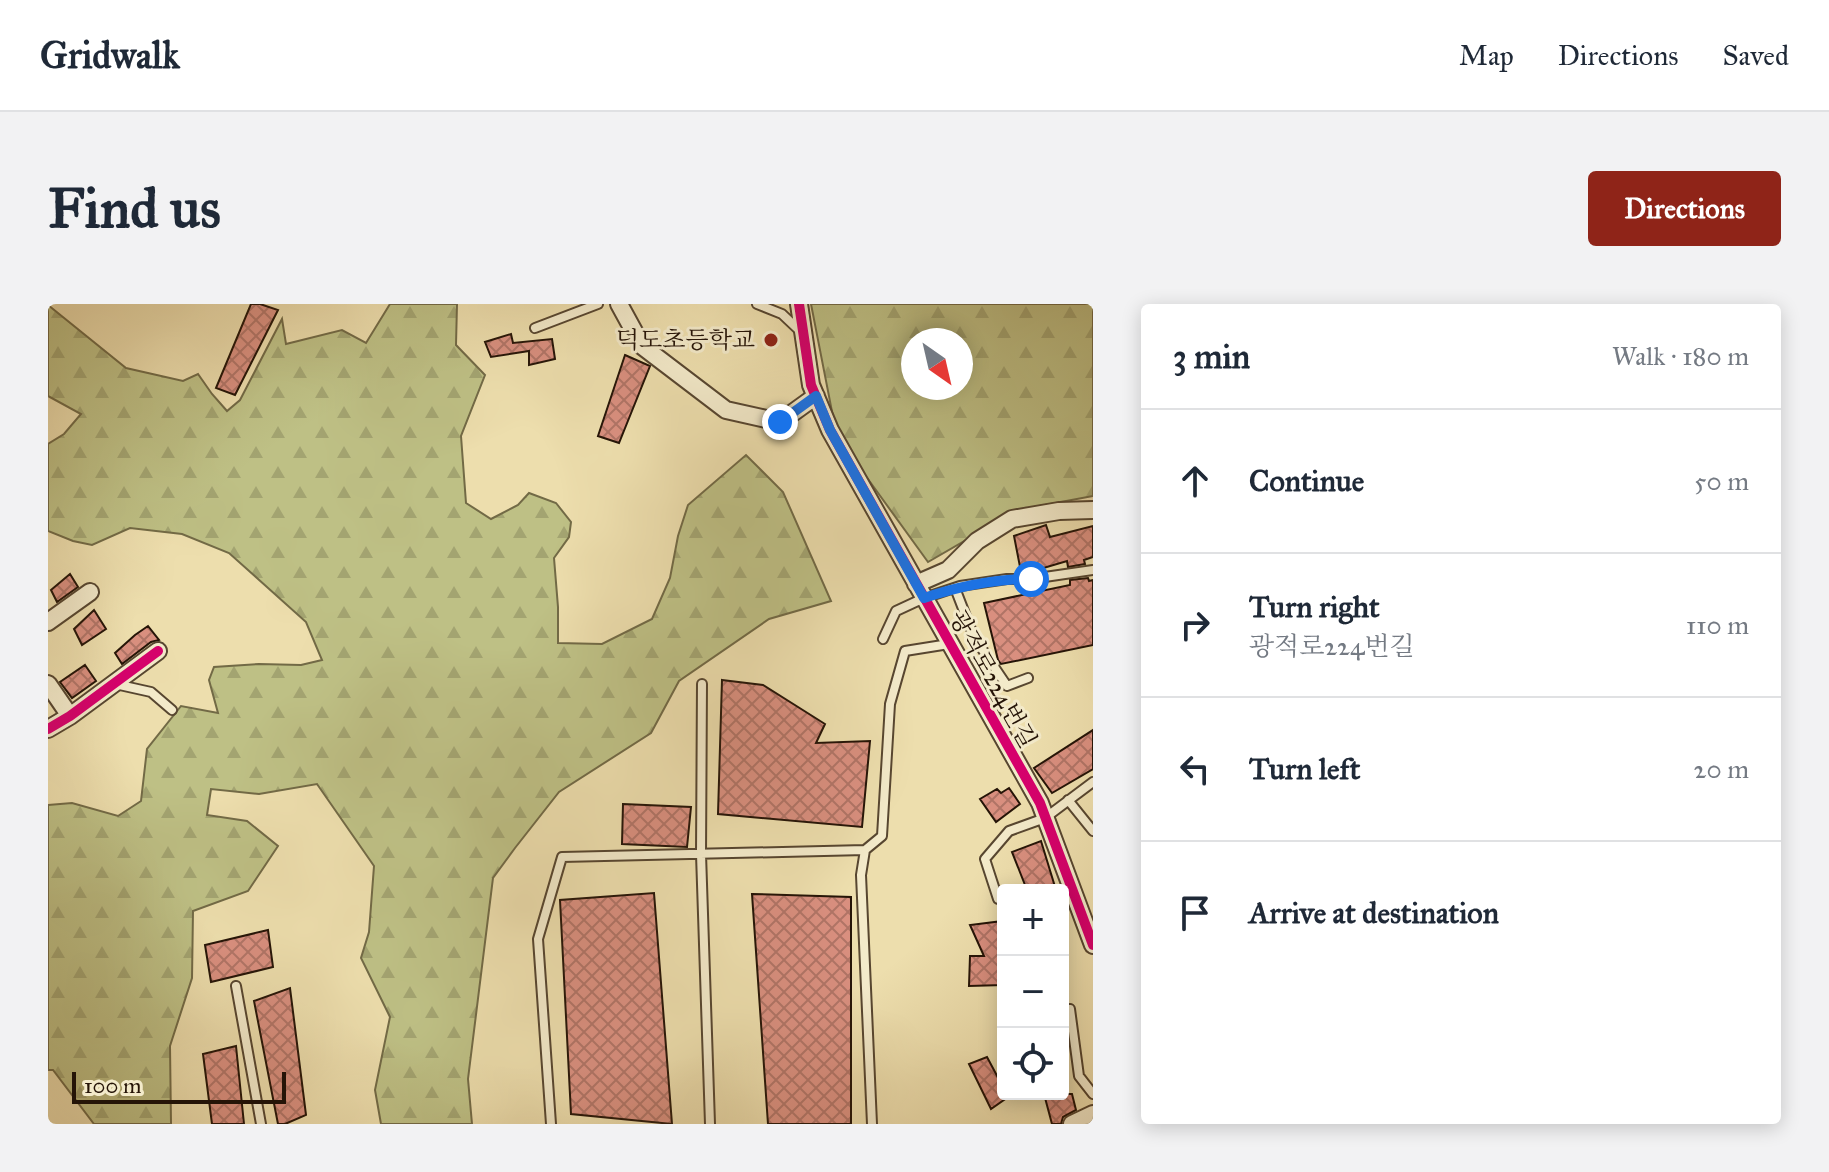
<!DOCTYPE html>
<html lang="en">
<head>
<meta charset="utf-8">
<style>
	:root { --surface:#fff; --page:#f2f2f3; --text:#1f2937; --muted:#747a83; --line:#e0e1e3; --accent:#8f2418 }
	body { margin:0; font-family:"IM FELL Great Primer","Noto Serif KR",serif; background:var(--page); color:var(--text) }
	.controls { position:absolute; right:24px; bottom:24px; display:grid; overflow:hidden; border-radius:8px; box-shadow:0 4px 20px #0003 }
	.controls button { width:72px; height:72px; display:grid; place-items:center; padding:0; border:0; border-bottom:2px solid var(--line); background:var(--surface); color:var(--text); font:40px sans-serif }
	.compass { position:absolute; left:853px; top:24px; width:72px; height:72px; border-radius:50%; background:var(--surface); box-shadow:0 4px 20px #0003; rotate:146deg }
	.scale { position:absolute; left:24px; bottom:20px; width:214px; box-sizing:border-box; padding-left:8px; border:4px solid #251407; border-top:0; font-size:22px; line-height:28px; white-space:nowrap; color:#251407; -webkit-text-stroke:6px #f3eaca; paint-order:stroke }
	.stop { position:absolute; width:24px; height:24px; margin:-18px; border:6px solid #1a73e8; border-radius:50%; background:#fff }
	.stop.end { background:#1a73e8; border-color:#fff; box-shadow:0 2px 8px #0008 }
	.list { margin:0; padding:0; list-style:none }
	h2 { display:flex; justify-content:space-between; align-items:center; height:104px; margin:0; padding:0 32px; font-size:34px }
	h2 small { font-size:26px; font-weight:400; color:var(--muted) }
	.list li { display:grid; grid-template-columns:52px 1fr auto; gap:24px; align-items:center; box-sizing:border-box; height:144px; padding:0 32px; border-top:2px solid var(--line) }
	.list b { display:block; font-size:30px; white-space:nowrap }
	.list p { margin:0; font-size:26px; white-space:nowrap; color:var(--muted) }
	.list em { font-size:26px; font-style:normal; color:var(--muted) }
	.icon { flex:none; width:44px; height:44px; fill:none; stroke:currentColor; stroke-width:2; stroke-linecap:round; stroke-linejoin:round }
	.map { position:relative; flex:none; width:1045px; height:820px; overflow:hidden; border-radius:8px }
	header { display:flex; align-items:center; gap:48px; box-sizing:border-box; height:112px; padding:0 40px; background:var(--surface); border-bottom:2px solid var(--line) }
	header strong { font-size:38px }
	nav { display:flex; gap:44px; margin-inline-start:auto; font-size:28px }
	.intro { display:flex; align-items:center; justify-content:space-between; box-sizing:border-box; height:192px; padding:0 48px }
	h1 { margin:0; font-size:56px }
	.button { padding:20px 36px; border-radius:8px; background:var(--accent); color:#fff; font-size:28px; font-weight:700 }
	main { display:flex; gap:48px; padding:0 48px }
	aside { flex:1; background:var(--surface); border-radius:8px; box-shadow:0 4px 20px #0003 }
	.map>svg:first-child { display:block }
	.forest { fill:url(#forest-firs); stroke:#726a46; stroke-width:2; fill-rule:evenodd }
	.building { fill:url(#building-cross-hatch); stroke:#251407; stroke-width:2 }
	.lines { fill:none; stroke-linecap:round; stroke-linejoin:round }
	.service-casing { stroke:#574630; stroke-width:12 }
	.minor-casing { stroke:#574630; stroke-width:20 }
	.service { stroke:#f3eaca; stroke-width:8 }
	.minor { stroke:#f3eaca; stroke-width:16 }
	.cycleway-casing { stroke:#f3eaca; stroke-width:15 }
	.cycleway { stroke:#d6006c; stroke-width:10 }
	.route { stroke:#1a73e8; stroke-width:10 }
	.poi-dot { fill:#8f2418; stroke:#f3eaca; stroke-width:3 }
	.labels { text-anchor:middle; stroke-width:6; stroke-linejoin:round; paint-order:stroke }
	.poi-label { font-size:24px; fill:#251407; stroke:#f3eaca; text-anchor:end }
	.street-label { font-size:24px; fill:#251407; stroke:#f3eaca }
</style>
</head>
<body>
<header>
<strong>Gridwalk</strong>
<nav><a>Map</a><a>Directions</a><a>Saved</a></nav>
</header>
<div class="intro"><h1>Find us</h1><a class="button">Directions</a></div>
<main>
<div class="map">
<svg width="1045" height="820" viewBox="0 0 1045 820">
	<defs>
		<pattern id="forest-firs" width="22" height="20" patternUnits="userSpaceOnUse" patternTransform="scale(2)"><rect width="22" height="20" fill="#bec085"/><path d="M5 1l3.5 6h-7zM16 11l3.5 6h-7z" fill="#a3a471"/></pattern>
		<pattern id="building-cross-hatch" width="8" height="8" patternUnits="userSpaceOnUse" patternTransform="scale(2)"><rect width="8" height="8" fill="#d98f7f"/><path d="M0 0l8 8M0 8l8-8" fill="none" stroke="#b07466"/></pattern>
	</defs>
	<rect width="100%" height="100%" fill="#eddead"/>
	<filter id="stains"><feTurbulence type="fractalNoise" baseFrequency=".0025" numOctaves="4"/><feColorMatrix values="0 0 0 0 .2 0 0 0 0 .09 0 0 0 0 .02 0 0 0 .5 -.17"/></filter>
	<radialGradient id="worn" r=".72"><stop offset=".6" stop-color="#630" stop-opacity="0"/><stop offset="1" stop-color="#630" stop-opacity=".3"/></radialGradient>
	<path class="forest" d="M342,0H409L408,41L437,71L413,132L418,199L443,215L470,201L481,189L508,199L523,218L521,233L506,254L510,303V339L554,340L604,315L622,274L630,232L640,201L698,151L735,188L783,297L721,315L631,377L603,429L511,488L467,544L445,574L420,775L424,820H333L327,786L342,713L313,654L321,628L326,562L269,480L211,490L163,485L159,511L199,517L230,542L200,587L145,607L144,674L122,742L123,820H46L5,766H0V501L24,499L70,512L93,497L99,445L133,402L170,409L161,376L166,363L211,360L253,361L274,356L258,318L181,249L134,230L82,224L44,241L25,237L0,227V140L16,130L33,110L0,92V1L78,64L135,77L150,70L164,90L179,107L192,96L234,15L238,40L294,26L318,39Z
		M763,0H1045V192L970,206L880,258L804,153L787,123ZM865,36H913V84H865Z"/>
	<path class="building" d="M203,0H212L230,6L187,91L168,84Z
		M463,30L465,39L504,35L507,55L481,61V47L443,53L437,38Z
		M577,51L602,62L571,139L550,132Z
		M998,221L1002,233L1045,222V253L1036,256L1037,260L1020,263L1019,257L982,268H973L966,232Z
		M22,270L30,283L9,298L3,286Z
		M1040,274L1041,277L1045,276V341L953,360L950,356L936,299L1022,281V276Z
		M46,306L58,325L34,341L26,325Z
		M100,322L111,336L103,338L74,360L67,349L87,331Z
		M37,361L48,377L24,394L12,378Z
		M674,376L715,381L777,420L768,439L822,437L814,523L670,510Z
		M1045,426V465L1004,489L986,464Z
		M961,484L972,500L948,518L932,495L949,485L953,489Z
		M575,500L643,503L639,543L574,540Z
		M993,537L1008,586H979L964,548Z
		M606,589L624,820L523,810L512,596Z
		M704,590L803,593V820H720Z
		M955,617V681L921,682L922,652H936L922,621Z
		M220,626L225,663L163,678L157,641Z
		M242,684L258,811L237,820H230L206,697Z
		M188,742L196,820H164L155,750Z
		M939,753L955,783V790H959L960,793L943,805L921,760Z
		M996,790H1024L1028,806L1015,813L1013,820H1004Z"/>
	<g class="lines">
		<defs>
			<path id="service" d="M709,0L734,10L752,27
				M487,24L550,0
				M907,284L926,333L959,382L980,374
				M835,335L848,307L876,294L912,282L959,275H983L1045,266
				M67,380L103,388L124,406
				M654,380L653,550L662,820
				M1020,496L1045,527
				M817,546L813,571L824,820
				M950,595L937,555L961,527L997,514L1045,478
				M188,682L213,820
				M1022,705L1031,772L1045,790
				M503,820L490,635L514,553L817,546L834,532L842,400L857,347L901,340"/>
			<path id="minor" d="M571,0L594,42L678,106L732,118L768,92
				M751,0L763,81L782,126L992,499L1045,641
				M868,280L900,266L929,237L964,215L1011,207L1045,206
				M0,318L42,288
				M0,380L22,412
				M0,425L22,412L110,347
				M1024,820L1045,810"/>
		</defs>
		<use href="#service" class="service-casing"/>
		<use href="#minor" class="minor-casing"/>
		<use href="#service" class="service"/>
		<use href="#minor" class="minor"/>
		<defs>
			<path id="cycleway" d="M751,0L763,81L782,126L992,499L1045,641
				M0,425L22,412L110,347"/>
		</defs>
		<use href="#cycleway" class="cycleway-casing"/>
		<use href="#cycleway" class="cycleway"/>
	</g>
	<g class="lines">
		<path class="route" d="M732,118L768,92L782,126L876,294C912,282 946,275 983,275"/>
	</g>
	<circle class="poi-dot" cx="723" cy="36" r="8"/>
	<g class="labels">
		<g class="poi-label">
			<text x="707" y="44">덕도초등학교</text>
		</g>
		<g class="street-label">
			<text transform="translate(945 375) rotate(61)" y="8">광적로224번길</text>
		</g>
	</g>
	<rect width="100%" height="100%" filter="url(#stains)"/>
	<rect width="100%" height="100%" fill="url(#worn)"/>
</svg>
<div class="controls">
<button>+</button>
<button>−</button>
<button><svg class="icon" aria-label="locate" viewBox="0 0 24 24"><circle cx="12" cy="12" r="6"/><path d="M12 2v4M12 18v4M2 12h4M18 12h4"/></svg></button>
</div>
<svg class="compass" viewBox="-18 -18 36 36"><path d="M0-13l5 13h-10z" fill="#e53935"/><path d="M0 13l5-13h-10z" fill="#747a83"/></svg>
<div class="scale">100 m</div>
<div class="stop" style="left:983px;top:275px"></div>
<div class="stop end" style="left:732px;top:118px"></div>
</div>
<aside>
<h2>3 min<small>Walk · 180 m</small></h2>
<ul class="list">
<li><svg class="icon" aria-label="ahead" viewBox="0 0 24 24"><path d="M12 20V5M6 11l6-6 6 6"/></svg><div><b>Continue</b></div><em>50 m</em></li>
<li><svg class="icon" aria-label="right" viewBox="0 0 24 24"><path d="M7 20v-9h11M14 6l5 5-5 5"/></svg><div><b>Turn right</b><p>광적로224번길</p></div><em>110 m</em></li>
<li><svg class="icon" aria-label="left" viewBox="0 0 24 24"><path d="M17 20v-9H6M10 6l-5 5 5 5"/></svg><div><b>Turn left</b></div><em>20 m</em></li>
<li><svg class="icon" aria-label="arrive" viewBox="0 0 24 24"><path d="M6 21V4h12l-3 4 3 4H6"/></svg><div><b>Arrive at destination</b></div></li>
</ul>
</aside>
</main>
</body>
</html>
